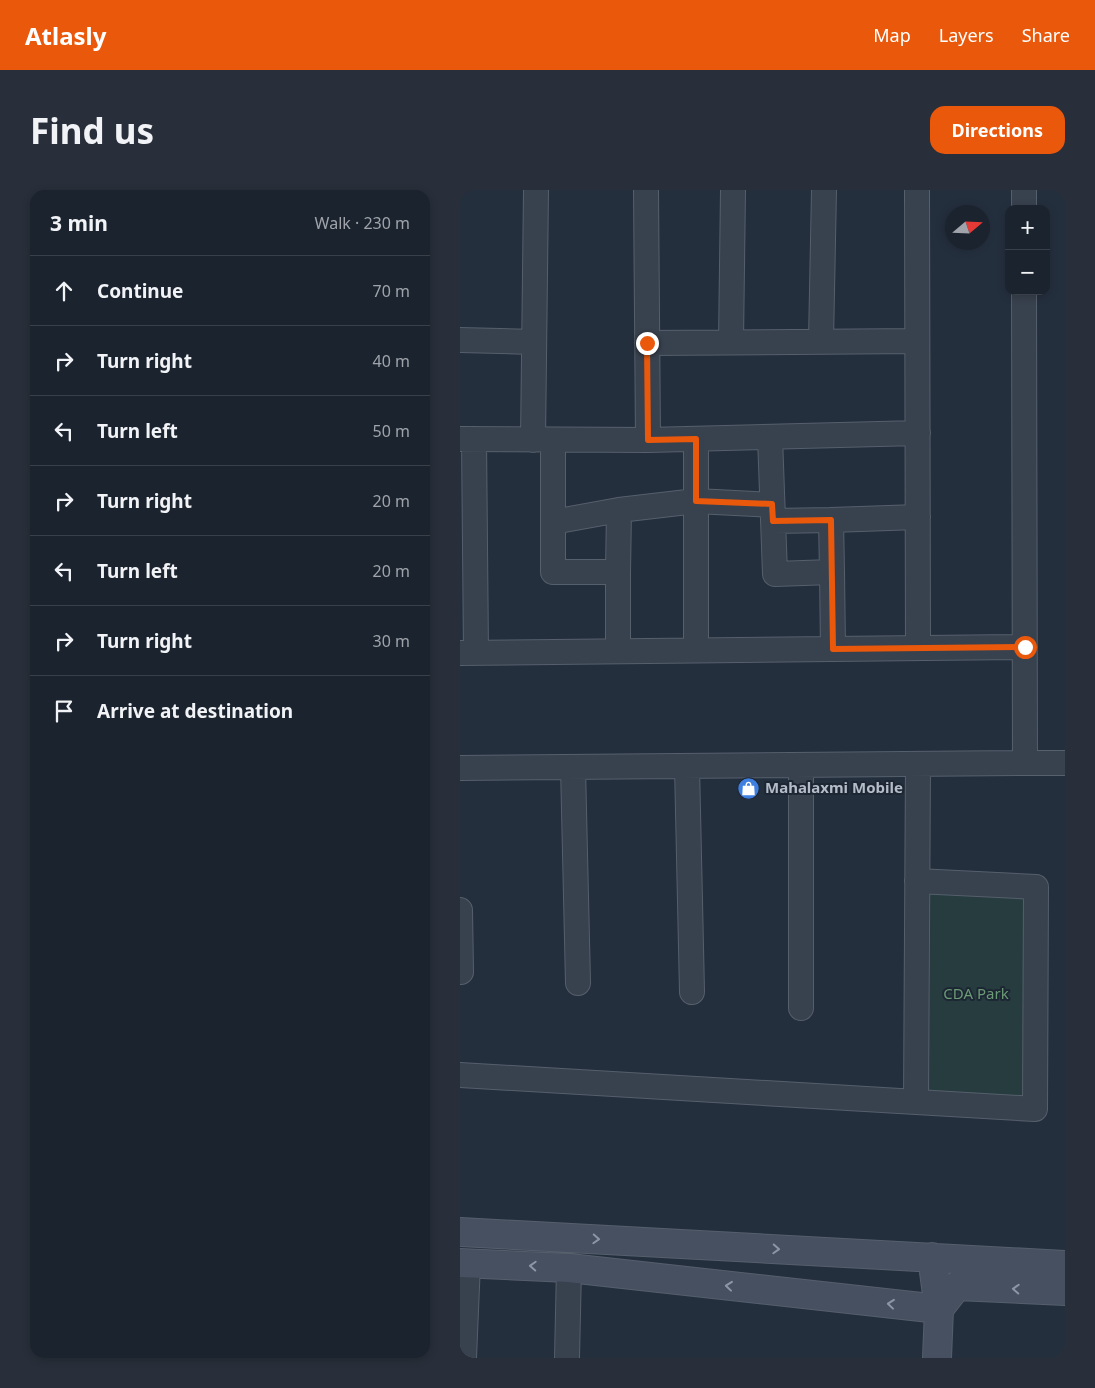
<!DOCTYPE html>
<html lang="en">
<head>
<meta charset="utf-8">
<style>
	:root { --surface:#1b232e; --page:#282f3a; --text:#f1f3f6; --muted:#a0a4aa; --line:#39404a; --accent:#ea580c }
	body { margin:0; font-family:"Noto Sans",sans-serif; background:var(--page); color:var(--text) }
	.controls { position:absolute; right:15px; top:15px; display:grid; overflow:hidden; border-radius:10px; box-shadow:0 2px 8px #0003 }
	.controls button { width:45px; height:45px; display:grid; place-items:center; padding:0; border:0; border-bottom:1px solid var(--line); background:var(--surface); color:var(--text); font:25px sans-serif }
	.compass { position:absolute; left:485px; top:15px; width:45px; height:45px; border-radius:50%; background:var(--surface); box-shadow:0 2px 8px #0003; rotate:71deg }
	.stop { position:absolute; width:15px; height:15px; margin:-11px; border:4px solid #ea580c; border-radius:50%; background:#fff }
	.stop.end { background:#ea580c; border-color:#fff; box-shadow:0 1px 5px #0008 }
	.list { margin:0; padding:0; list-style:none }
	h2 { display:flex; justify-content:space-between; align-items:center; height:65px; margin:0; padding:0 20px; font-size:21px }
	h2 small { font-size:16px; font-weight:400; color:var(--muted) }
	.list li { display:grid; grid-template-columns:32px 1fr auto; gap:15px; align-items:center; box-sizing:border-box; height:70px; padding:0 20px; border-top:1px solid var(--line) }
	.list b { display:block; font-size:19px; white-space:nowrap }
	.list em { font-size:16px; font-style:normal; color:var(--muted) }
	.icon { flex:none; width:28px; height:28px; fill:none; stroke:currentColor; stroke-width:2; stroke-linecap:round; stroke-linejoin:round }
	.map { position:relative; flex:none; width:605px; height:1168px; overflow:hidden; border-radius:15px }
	header { display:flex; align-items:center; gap:30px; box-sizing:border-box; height:70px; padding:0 25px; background:var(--accent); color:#fff }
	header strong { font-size:24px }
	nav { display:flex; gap:28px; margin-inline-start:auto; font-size:18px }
	.intro { display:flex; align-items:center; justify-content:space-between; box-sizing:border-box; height:120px; padding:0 30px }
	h1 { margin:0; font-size:35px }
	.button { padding:12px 22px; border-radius:15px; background:var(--accent); color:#fff; font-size:18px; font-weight:700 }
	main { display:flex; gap:30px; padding:0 30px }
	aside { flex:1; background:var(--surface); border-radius:15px; box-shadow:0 2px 8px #0003 }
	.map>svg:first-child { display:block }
	.green { fill:#263c3f }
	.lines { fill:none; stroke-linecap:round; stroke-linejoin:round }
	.street-casing { stroke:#565f6c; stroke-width:26 }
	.secondary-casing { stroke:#565f6c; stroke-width:30 }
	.street { stroke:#38414e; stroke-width:24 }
	.secondary { stroke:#465061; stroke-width:28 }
	.oneway { stroke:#8e96a5 }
	.route { stroke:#ea580c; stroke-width:6 }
	.labels { text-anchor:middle; stroke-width:4; stroke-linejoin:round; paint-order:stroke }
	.poi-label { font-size:15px; font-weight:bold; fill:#b4bcc9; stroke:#1d2633; text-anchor:start }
	.park-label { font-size:15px; fill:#6b9a76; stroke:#1d2633 }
</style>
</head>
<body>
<header>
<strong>Atlasly</strong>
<nav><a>Map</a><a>Layers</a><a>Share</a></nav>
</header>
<div class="intro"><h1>Find us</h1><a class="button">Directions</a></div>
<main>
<aside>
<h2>3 min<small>Walk · 230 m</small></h2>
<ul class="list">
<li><svg class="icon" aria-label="ahead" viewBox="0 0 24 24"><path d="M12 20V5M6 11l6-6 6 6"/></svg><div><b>Continue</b></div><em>70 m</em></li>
<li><svg class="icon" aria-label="right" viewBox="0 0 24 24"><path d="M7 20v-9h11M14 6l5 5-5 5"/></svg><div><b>Turn right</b></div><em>40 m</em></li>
<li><svg class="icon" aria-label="left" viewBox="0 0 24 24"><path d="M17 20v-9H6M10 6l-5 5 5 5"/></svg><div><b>Turn left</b></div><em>50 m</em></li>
<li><svg class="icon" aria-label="right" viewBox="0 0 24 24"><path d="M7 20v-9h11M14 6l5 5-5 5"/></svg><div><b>Turn right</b></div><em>20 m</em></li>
<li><svg class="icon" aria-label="left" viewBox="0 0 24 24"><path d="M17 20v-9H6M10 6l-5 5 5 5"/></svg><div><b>Turn left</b></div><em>20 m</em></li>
<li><svg class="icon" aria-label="right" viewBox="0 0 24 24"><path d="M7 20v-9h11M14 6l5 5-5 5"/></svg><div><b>Turn right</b></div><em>30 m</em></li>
<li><svg class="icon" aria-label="arrive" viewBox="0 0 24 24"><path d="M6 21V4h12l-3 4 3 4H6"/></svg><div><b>Arrive at destination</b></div></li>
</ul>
</aside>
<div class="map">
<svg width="605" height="1168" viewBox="0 0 605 1168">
	<rect width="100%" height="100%" fill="#242f3e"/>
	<path class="green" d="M462,695L572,701L571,914L459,907Z"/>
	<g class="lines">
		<defs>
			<path id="street" d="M186,0L188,250L458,243
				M457,0L458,458
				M564,0V19
				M0,150L74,152
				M361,151L364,0
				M271,152L273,0
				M187,153L457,151
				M310,247L315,384L372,382L373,459
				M0,249L188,250
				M14,249L16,463
				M236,249V460
				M73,250L76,0
				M93,250V382H158V461
				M159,320L236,311L312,315
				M371,330L458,327
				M313,331L371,330L372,382
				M93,332L159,320L158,382
				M0,463L565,457
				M565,573H605
				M341,575V818
				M227,576L232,802
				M113,577L118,793
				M0,578L565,573L564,101
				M0,720L1,782
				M0,885L575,919L576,697L457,691
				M456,912L458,574
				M4,1168L8,1073
				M107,1168L109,1078"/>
			<path id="secondary" d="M0,1042L605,1075
				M472,1067L479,1119L477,1168
				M0,1073L109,1078L479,1119
				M479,1119L497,1096L605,1101"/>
		</defs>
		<use href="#street" class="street-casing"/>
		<use href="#secondary" class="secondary-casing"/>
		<use href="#street" class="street"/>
		<use href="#secondary" class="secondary"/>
	</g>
	<defs><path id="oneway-chevron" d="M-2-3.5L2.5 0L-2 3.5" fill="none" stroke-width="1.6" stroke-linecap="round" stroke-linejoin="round" transform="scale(1.25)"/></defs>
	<g class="oneway">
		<use href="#oneway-chevron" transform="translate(136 1049) rotate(3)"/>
		<use href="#oneway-chevron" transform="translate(316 1059) rotate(3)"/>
		<use href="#oneway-chevron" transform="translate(73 1076) rotate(-177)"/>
		<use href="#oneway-chevron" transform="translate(269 1096) rotate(-174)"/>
		<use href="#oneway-chevron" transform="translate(556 1099) rotate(-177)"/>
		<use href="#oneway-chevron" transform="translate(431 1114) rotate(-174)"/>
	</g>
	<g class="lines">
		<path class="route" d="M187,153L188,250L236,249V311L312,314L313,331L371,330L373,459L565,457"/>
	</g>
	<defs>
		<symbol id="shop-disc" viewBox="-11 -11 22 22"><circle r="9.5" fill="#3f7fe0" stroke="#1d2633"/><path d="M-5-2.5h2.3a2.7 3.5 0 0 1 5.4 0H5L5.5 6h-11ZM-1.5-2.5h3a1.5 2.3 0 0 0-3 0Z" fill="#fff"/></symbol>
	</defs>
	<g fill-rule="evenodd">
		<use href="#shop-disc" x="276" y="586" width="25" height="25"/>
	</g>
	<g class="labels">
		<g class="poi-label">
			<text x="305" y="603">Mahalaxmi Mobile</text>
		</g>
		<g class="park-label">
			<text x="516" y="809">CDA Park</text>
		</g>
	</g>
</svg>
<div class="controls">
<button>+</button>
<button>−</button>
</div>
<svg class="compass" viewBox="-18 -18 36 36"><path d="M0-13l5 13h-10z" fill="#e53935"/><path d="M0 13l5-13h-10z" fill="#a0a4aa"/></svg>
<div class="stop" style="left:565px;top:457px"></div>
<div class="stop end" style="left:187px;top:153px"></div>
</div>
</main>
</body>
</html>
